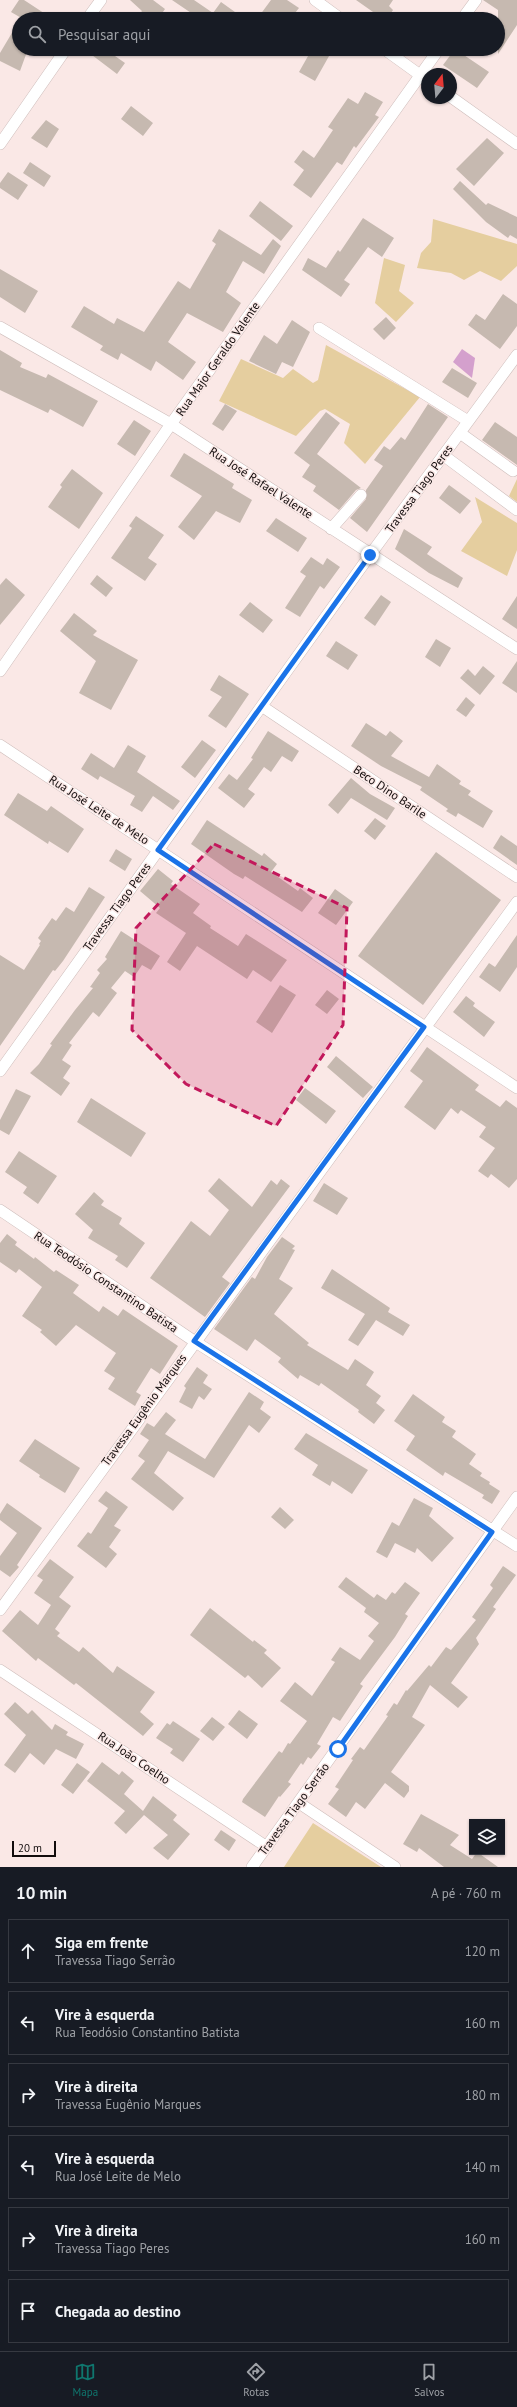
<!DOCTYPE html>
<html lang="pt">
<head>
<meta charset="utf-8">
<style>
	:root { --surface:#171b24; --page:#20242c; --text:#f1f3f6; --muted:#9ea1a6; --line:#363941; --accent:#0f766e }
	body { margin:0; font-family:"PT Sans",sans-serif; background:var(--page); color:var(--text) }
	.controls { position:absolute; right:12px; bottom:12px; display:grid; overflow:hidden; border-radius:0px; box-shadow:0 1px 3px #0004 }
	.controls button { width:36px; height:36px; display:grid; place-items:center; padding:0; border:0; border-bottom:1px solid var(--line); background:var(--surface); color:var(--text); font:20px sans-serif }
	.compass { position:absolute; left:421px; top:68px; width:36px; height:36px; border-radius:50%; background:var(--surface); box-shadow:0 1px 3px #0004; rotate:16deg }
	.scale { position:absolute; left:12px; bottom:10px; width:44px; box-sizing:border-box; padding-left:4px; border:2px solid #120c0c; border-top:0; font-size:11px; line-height:14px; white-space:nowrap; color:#120c0c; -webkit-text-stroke:3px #fae8e6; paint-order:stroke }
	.stop { position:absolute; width:12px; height:12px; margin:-9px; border:3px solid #1a73e8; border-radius:50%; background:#fff }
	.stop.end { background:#1a73e8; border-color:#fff; box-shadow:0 1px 4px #0008 }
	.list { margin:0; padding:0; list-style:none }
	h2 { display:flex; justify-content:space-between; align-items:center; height:52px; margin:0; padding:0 16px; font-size:17px }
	h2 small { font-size:13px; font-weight:400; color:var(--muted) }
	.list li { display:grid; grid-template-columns:26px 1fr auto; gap:12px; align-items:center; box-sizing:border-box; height:64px; margin:0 8px 8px; padding:0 8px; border:1px solid var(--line); border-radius:0px }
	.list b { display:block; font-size:15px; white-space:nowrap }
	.list p { margin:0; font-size:13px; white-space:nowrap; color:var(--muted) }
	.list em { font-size:13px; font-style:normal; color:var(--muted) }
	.icon { flex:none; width:22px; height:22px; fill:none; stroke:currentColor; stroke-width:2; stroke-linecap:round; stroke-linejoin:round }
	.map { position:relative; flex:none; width:517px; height:1867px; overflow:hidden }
	.search { position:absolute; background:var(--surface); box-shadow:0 1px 3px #0004; left:12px; right:12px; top:12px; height:44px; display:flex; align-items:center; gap:10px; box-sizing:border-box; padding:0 14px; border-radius:22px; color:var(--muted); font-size:15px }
	.sheet { height:484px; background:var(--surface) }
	nav { display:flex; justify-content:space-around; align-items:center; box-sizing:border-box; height:56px; border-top:1px solid var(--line); background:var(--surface); font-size:11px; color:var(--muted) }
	nav a { display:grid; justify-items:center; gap:2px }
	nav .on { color:var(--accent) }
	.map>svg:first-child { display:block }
	.green { fill:#e5ce9f }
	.water { fill:#d4a0cd }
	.building { fill:#c6b9b0 }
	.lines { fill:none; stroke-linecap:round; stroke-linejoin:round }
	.minor-casing { stroke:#cebdbb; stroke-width:12 }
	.minor { stroke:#fff; stroke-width:11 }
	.route { stroke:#1a73e8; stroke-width:5 }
	.marked { fill:#c2185b; fill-opacity:0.2; stroke:#c2185b; stroke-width:3; stroke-dasharray:8 5; stroke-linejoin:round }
	.labels { text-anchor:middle; stroke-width:3; stroke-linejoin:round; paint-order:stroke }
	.street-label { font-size:12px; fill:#120c0c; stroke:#fae8e6 }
</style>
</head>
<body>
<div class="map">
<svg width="517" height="1867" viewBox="0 0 517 1867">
	<rect width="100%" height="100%" fill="#fae8e6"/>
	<path class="green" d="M433,219L517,244V266L501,281L480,271L464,280L451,273L417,268L421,253L431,242Z
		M384,258L405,265L399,291L414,303L396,322L375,303Z
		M326,345L420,397L365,464L344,443L350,424L325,409L320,411L296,436L219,401L241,359L283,378L293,369L313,383L318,380Z
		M517,479V502L509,496Z
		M475,497L517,523V550L507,576L461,551L482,522Z
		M313,1823L381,1867H284Z"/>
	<path class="water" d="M462,349L475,358L472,378L453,362Z"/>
	<path class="building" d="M19,0H24L53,19H23L11,12Z
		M130,0H153L165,9L158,19H136L142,11Z
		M172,0H194L213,13L221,2L235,12L229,19H200Z
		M271,0H287L299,8L291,18L284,13L280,19H257Z
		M356,0H393L389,6L393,10L387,19H383Z
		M483,0H517V25L498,54V10Z
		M19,21V49H28L20,71L0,61V53Z
		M84,49H105L125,63L117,74Z
		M312,49H333L315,81L299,72Z
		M455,49L489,72L477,88L443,65Z
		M365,92L383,102L375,115L379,117L356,148L354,146L342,165L337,162L311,198L293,185L304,170L294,162L303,150L314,158L333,130L328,127L348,98L358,104Z
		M131,106L153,123L143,136L121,119Z
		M46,120L59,129L47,148L31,138Z
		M487,138L504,153L474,186L456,169Z
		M30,162L51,176L44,187L23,173Z
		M8,172L28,185L18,200L0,188V183Z
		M460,181L486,205L488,203L517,217V239L510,235L508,238L486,222L453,189Z
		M260,201L293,226L281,241L249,216Z
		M363,218L394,238L382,257L368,247L344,280L350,284L341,297L302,270L308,258L326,268L338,250L340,252Z
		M219,229L261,255L273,239L281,246L264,274L243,261L226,292L241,303L223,332L187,313L168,342L196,362L183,380L156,361L151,371L121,353L118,360L100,350L103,346L71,327L84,306L114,324L117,318L144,332L178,281L190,289L216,244L212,241Z
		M0,269L38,291L25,313L0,297Z
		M503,294L517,304V326L500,349L468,325L476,314L485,320Z
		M386,317L396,328L384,340L373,329Z
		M292,320L310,332L293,367L282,362L276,374L249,361L264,335L277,344Z
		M0,350L22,363L20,367L46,378L48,374L98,401L83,427L50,409L48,413L0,390Z
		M452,368L477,383L468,398L442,382Z
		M225,404L237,411L223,431L212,424Z
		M428,404L448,417L367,532L350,518L366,499V490L383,466L374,460L384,446L390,450L401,437L405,440Z
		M326,412L340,423L317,454L361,488L356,490L339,510L313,491L316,486L302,477L310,465L294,453Z
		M134,420L151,431L135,456L117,444Z
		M495,422L517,437V465L482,440Z
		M184,453L234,484L232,488L252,500L240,523L216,511L194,540L178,527L202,496L170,476Z
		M72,469L103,493L79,529L48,507L62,487L60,485Z
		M449,485L471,501L460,514L439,498Z
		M136,516L164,535L148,558L157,564L145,581L111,558L132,528L129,526Z
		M276,518L307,538L298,552L266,531Z
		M404,529L432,547L427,554L463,578L458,588L429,573L395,549Z
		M311,557L323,565L327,558L340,567L324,589L320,586L300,617L285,608L306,576L300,572Z
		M97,575L113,588L106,597L90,584Z
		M6,578L25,595L0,625V585Z
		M381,595L391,602L375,626L364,618Z
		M517,596V629L502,619Z
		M250,602L273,620L263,633L239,615Z
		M74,613L97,631L93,635L138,660L111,710L79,693L96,661L60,631Z
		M436,639L451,648L440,667L425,657Z
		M336,641L358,655L348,670L326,656Z
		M517,661V693L502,683Z
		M483,666L495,676L480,695L460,678L468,669L475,676Z
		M219,675L249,694L226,728L208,716L222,697L210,690Z
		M466,697L475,705L466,717L456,710Z
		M366,723L386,736L390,731L403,741L391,756L429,777L437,764L461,781L459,784L471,791L468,795L493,811L483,828L458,813L456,817L446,811L448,809L420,790L422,787L381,766L351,746Z
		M268,731L299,751L292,762L282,756L271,772L264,767L248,789L255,794L244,808L218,788L229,774L237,780L253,759L251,758Z
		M202,740L216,750L195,778L181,767Z
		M128,745L146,756L137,772L180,801L173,810L153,796L142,812L130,805L135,796L100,776L98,780L81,769L91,753L114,768Z
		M351,778L370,794L395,808L387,820L351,798L338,814L328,805Z
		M18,793L47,811L51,806L84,829L68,853L49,841L48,844L4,815Z
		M375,818L386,826L375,840L364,831Z
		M207,820L262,856L264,853L277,864L271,872L298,891L300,888L313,898L302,912L245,876L243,879L234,874L191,844Z
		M501,835L517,846V865L493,848Z
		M116,849L132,859L125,871L109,861Z
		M436,852L501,900L423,1005L358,956Z
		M158,869L173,881L171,884L200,904L193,913L211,926L210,928L238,946L246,934L287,960L271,982L253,970L247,979L197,946L180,971L167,962L186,933L156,913L160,908L140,891Z
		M89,887L105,897L63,961L55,971L53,970L0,1046V955L24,970L40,945L39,944L41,941L38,938L52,918L56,921L66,907L74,912Z
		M335,889L353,902L336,925L318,913Z
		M121,931L160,956L151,970L142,965L134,977L125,971L111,988L117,993L99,1017L93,1012L69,1043L72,1045L62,1060L71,1066L63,1078L70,1083L61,1096L30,1073L39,1064L52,1045L50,1044L75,1010L93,988L90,987L100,973L97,970L107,959L105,957Z
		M517,935V967L500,992L479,977L489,963L495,967Z
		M280,985L296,995L272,1033L256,1022Z
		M327,990L339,999L327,1014L315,1005Z
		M466,996L475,1003L473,1006L495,1022L484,1037L453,1012Z
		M427,1047L479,1085L475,1090L500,1107L506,1100L517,1108V1179L509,1188L491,1174L488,1178L478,1171L495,1148L479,1137L486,1127L461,1110L458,1114L451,1108L435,1130L404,1107L423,1081L410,1071Z
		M336,1056L373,1087L363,1098L327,1067Z
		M305,1088L336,1111L326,1124L296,1100Z
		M16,1089L31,1096L9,1135L0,1130V1120Z
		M91,1098L146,1133L131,1157L77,1122Z
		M19,1151L57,1176L38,1204L23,1193L27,1187L5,1172Z
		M219,1178L252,1207L271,1180L277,1185L281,1179L290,1186L222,1277L230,1283L205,1317L150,1278L191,1221L210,1236L229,1210L208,1191Z
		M324,1183L348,1198L337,1215L313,1201Z
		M94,1192L104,1201L101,1205L122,1218L119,1224L145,1243L127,1268L115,1260L118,1256L88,1238L93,1230L75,1214Z
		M7,1234L17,1242L15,1245L34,1259L35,1257L54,1272L56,1270L79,1285L73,1293L99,1312L103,1306L118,1316L123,1309L178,1346L160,1374L151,1368L136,1392L141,1395L135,1406L108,1389L115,1378L104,1371L116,1353L76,1325L56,1346L40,1332L42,1330L22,1316L42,1287L19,1269L16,1273L0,1262V1243Z
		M282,1237L295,1246L292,1249L295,1250L279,1279L293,1288L274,1314L309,1343L307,1345L348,1370L355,1359L374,1372L366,1385L381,1396L376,1403L385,1410L374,1424L358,1412L359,1410L321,1383L319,1386L300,1375L298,1379L278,1362L281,1358L255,1339L247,1351L214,1329L252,1277L255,1279L267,1257Z
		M332,1269L390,1308L388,1312L410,1325L403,1336L376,1320L358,1346L348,1340L365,1314L321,1288Z
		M197,1367L208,1375L203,1383L212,1389L204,1400L199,1396L192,1409L179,1402L186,1388L184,1386Z
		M249,1392L264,1402L260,1409L271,1417L259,1433L249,1425L214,1478L168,1451L154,1473L184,1498L173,1511L131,1479L145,1461L138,1456L149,1440L140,1434L147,1423L154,1427L166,1412L176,1420L165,1434L205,1459Z
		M413,1394L445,1417L442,1422L456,1431L452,1437L476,1454L469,1464L482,1473L480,1476L490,1482L489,1484L500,1491L492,1504L482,1498L484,1495L445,1472L443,1476L406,1450L415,1436L394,1421Z
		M306,1433L368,1470L352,1494L332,1481L330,1486L312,1475L318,1465L294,1449Z
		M35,1439L80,1468L65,1493L39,1477L40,1475L19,1461Z
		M106,1491L128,1507L114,1526L121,1530L109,1547L117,1554L106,1568L77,1546L88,1532L91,1534L108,1508L98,1501Z
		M414,1498L433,1508L429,1516L454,1538L432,1562L417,1548L415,1553L395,1543L387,1558L376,1552L392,1522L399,1526Z
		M7,1503L42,1528L17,1565L19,1567L10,1577L0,1570V1556L17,1533L0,1520V1514Z
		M280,1507L294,1520L285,1529L271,1517Z
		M50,1559L74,1577L59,1597L71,1606L55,1629L60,1633L57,1636L79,1652L83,1647L113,1673L117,1666L155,1692L140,1712L154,1724L143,1736L76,1683L74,1685L38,1658L36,1661L2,1631L20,1610L38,1625L51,1605L34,1593L43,1580L37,1576Z
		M503,1566L516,1575L493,1607L496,1609L476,1638L479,1644L451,1683L468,1697L458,1708L430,1685L412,1717L425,1725L391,1772L409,1786V1791L404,1798L385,1783L365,1809L356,1802L346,1817L328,1804L339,1789L335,1787L353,1760L351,1759L360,1747L364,1750L388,1716L386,1715L394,1703L397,1705L406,1690L407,1691L429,1665L431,1667L446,1647L451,1650L476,1620L472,1617L493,1588L490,1585Z
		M346,1577L374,1598L377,1594L386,1600L392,1592L395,1594L405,1582L420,1593L405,1614L408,1616L395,1637L360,1684L363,1686L340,1721L333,1717L317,1744L321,1746L311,1759L308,1757L303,1765L301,1763L288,1782L291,1784L280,1797L279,1796L265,1817L242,1802L243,1799L279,1751L282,1753L288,1743L290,1744L307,1721L280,1701L295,1682L312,1696L335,1662L331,1660L340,1647L360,1660L374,1641L368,1636L379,1623L364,1612L366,1608L338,1587Z
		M210,1608L253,1642L254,1640L267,1650L264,1653L281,1668L262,1688L248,1675L245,1678L190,1635Z
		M15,1702L28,1714L32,1710L52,1730L55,1724L68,1732L66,1735L84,1744L76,1759L56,1749L44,1765L30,1753L15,1773L4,1765L26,1735L4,1714Z
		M239,1710L258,1724L247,1739L228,1724Z
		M212,1717L225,1727L213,1741L200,1731Z
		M173,1721L200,1739L183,1762L170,1753L173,1749L156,1738L167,1723L170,1725Z
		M102,1762L119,1775L122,1771L134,1781L124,1794L143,1811L153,1796L177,1815L173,1820L190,1834L168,1860L153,1848L168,1835L144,1815L126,1834L114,1823L125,1811L87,1781Z
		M77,1763L90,1772L73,1794L61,1785Z
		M421,1814L459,1835L450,1845L472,1859L477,1852L498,1867H444L419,1848L417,1852L403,1844Z
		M221,1830L236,1840L229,1851L214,1840Z"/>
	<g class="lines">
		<defs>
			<path id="minor" d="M315,0L341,19
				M87,19L101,0
				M462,19L476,0
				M384,49L427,80
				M451,97L517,144
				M0,144L66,49
				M0,327L171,424L517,649
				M319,328L468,421
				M460,433L513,471
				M443,455L517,510
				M331,529L361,495
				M0,671L171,424L439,49
				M263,707L517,877
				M0,745L517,1088
				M0,1071L370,555L517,355
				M0,1210L194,1341L517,1546
				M0,1610L517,902
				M0,1670L267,1847
				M299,1803L395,1867
				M252,1867L517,1497"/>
		</defs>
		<use href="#minor" class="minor-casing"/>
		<use href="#minor" class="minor"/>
	</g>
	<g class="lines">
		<path class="route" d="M338,1749L492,1532L194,1341L424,1027L158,850L370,555"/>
	</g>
	<path class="marked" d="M214,844L347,908L343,1025L276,1126L186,1084L132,1030L136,928Z"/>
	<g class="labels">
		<g class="street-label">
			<text transform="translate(218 359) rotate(-55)" y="4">Rua Major Geraldo Valente</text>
			<text transform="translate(261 483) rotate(33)" y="4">Rua José Rafael Valente</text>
			<text transform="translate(419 489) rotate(-54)" y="4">Travessa Tiago Peres</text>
			<text transform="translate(390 792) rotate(34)" y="4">Beco Dino Barile</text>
			<text transform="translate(99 810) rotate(33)" y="4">Rua José Leite de Melo</text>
			<text transform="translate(117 907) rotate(-54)" y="4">Travessa Tiago Peres</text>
			<text transform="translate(106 1282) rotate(34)" y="4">Rua Teodósio Constantino Batista</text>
			<text transform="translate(144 1410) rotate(-54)" y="4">Travessa Eugênio Marques</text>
			<text transform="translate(134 1758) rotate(34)" y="4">Rua João Coelho</text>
			<text transform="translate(294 1809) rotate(-54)" y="4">Travessa Tiago Serrão</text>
		</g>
	</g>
</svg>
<div class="controls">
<button><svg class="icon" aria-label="layers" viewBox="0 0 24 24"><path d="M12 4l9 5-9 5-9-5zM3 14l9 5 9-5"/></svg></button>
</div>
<svg class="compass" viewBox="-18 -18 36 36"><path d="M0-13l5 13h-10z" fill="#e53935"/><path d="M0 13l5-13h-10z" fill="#9ea1a6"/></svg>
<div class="scale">20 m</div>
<div class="stop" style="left:338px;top:1749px"></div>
<div class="stop end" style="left:370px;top:555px"></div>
<div class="search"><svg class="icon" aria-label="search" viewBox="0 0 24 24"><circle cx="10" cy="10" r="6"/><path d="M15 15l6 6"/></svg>Pesquisar aqui</div>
</div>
<section class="sheet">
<h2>10 min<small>A pé · 760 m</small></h2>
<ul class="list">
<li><svg class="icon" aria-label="ahead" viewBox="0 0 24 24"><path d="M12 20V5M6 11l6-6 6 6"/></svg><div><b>Siga em frente</b><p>Travessa Tiago Serrão</p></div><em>120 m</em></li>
<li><svg class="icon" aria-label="left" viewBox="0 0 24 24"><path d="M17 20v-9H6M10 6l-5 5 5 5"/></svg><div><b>Vire à esquerda</b><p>Rua Teodósio Constantino Batista</p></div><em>160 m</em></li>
<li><svg class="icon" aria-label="right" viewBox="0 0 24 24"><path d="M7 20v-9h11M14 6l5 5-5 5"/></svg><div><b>Vire à direita</b><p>Travessa Eugênio Marques</p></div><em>180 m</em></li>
<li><svg class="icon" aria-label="left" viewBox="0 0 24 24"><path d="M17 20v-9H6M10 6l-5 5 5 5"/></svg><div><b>Vire à esquerda</b><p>Rua José Leite de Melo</p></div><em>140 m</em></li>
<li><svg class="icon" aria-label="right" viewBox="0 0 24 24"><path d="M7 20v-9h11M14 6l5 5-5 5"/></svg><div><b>Vire à direita</b><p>Travessa Tiago Peres</p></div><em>160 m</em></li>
<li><svg class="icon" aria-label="arrive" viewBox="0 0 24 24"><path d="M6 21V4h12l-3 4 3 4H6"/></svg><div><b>Chegada ao destino</b></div></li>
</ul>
</section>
<nav>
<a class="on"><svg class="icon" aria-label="map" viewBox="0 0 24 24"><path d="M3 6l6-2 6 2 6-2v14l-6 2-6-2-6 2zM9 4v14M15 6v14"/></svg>Mapa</a>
<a><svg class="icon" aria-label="directions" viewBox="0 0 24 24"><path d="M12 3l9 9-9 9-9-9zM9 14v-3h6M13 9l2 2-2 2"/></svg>Rotas</a>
<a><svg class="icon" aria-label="saved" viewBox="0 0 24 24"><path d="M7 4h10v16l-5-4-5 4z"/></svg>Salvos</a>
</nav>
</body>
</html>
